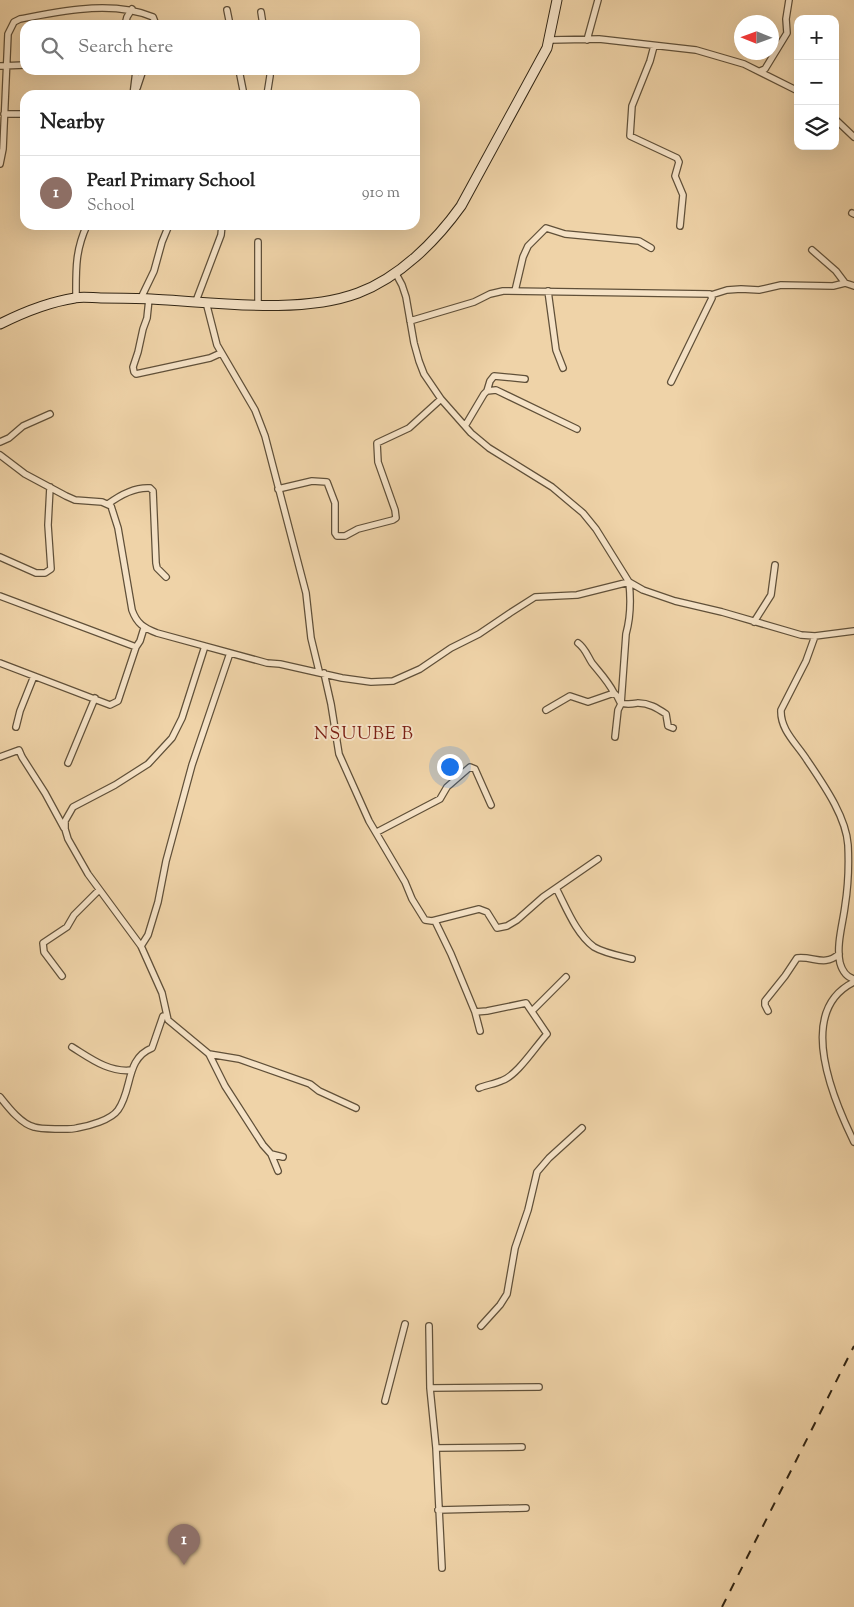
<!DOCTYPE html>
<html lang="en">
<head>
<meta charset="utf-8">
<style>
	:root { --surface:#fff; --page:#f2f2f2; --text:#222; --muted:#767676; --line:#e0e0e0; --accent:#8f2418 }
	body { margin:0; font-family:"Sorts Mill Goudy",serif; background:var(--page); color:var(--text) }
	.controls { position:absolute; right:15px; top:15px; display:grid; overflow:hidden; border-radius:10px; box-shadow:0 5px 20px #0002 }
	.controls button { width:45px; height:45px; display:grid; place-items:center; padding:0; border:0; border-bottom:1px solid var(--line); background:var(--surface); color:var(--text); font:25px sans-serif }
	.compass { position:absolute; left:734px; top:15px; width:45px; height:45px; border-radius:50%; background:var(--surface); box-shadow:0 5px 20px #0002; rotate:271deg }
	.you { position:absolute; left:449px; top:766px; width:18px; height:18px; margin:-12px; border:4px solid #fff; border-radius:50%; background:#1a73e8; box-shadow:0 0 0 8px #1a73e833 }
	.badge { display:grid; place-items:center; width:32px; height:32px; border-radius:50%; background:var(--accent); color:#fff; font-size:16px; font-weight:700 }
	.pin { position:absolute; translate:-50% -41px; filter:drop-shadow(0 1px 2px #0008) }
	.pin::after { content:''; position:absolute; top:26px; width:18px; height:15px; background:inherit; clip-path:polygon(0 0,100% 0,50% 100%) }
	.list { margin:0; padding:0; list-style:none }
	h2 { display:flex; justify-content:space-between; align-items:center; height:65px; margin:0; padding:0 20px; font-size:21px }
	h2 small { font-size:16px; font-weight:400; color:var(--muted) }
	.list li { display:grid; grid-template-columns:32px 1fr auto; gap:15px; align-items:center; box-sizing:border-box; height:75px; padding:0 20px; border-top:1px solid var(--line) }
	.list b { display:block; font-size:19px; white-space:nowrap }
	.list p { margin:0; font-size:16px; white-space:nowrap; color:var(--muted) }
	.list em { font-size:16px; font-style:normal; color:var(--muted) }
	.icon { flex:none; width:28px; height:28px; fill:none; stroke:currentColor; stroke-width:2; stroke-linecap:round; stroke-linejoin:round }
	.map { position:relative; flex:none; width:854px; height:1607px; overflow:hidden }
	.search { position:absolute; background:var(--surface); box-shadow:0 5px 20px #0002; left:20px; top:20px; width:400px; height:55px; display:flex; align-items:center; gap:12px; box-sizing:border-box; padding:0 18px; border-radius:15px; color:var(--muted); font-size:19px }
	.panel { position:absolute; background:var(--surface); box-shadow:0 5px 20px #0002; left:20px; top:90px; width:400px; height:140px; border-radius:15px }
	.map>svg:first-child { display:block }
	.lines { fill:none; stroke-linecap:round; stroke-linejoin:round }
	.street-casing { stroke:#605039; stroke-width:8 }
	.secondary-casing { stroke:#312514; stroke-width:11 }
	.street { stroke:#f5e2c6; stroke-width:5.5 }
	.secondary { stroke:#f5e2c6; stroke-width:9 }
	.rail { stroke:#312514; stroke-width:2; stroke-dasharray:9 9; stroke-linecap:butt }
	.labels { text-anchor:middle; stroke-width:4; stroke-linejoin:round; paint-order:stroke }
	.quarter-label { font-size:18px; letter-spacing:1px; fill:#7a1f14; stroke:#f5e2c6 }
</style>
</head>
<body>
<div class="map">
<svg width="854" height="1607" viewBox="0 0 854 1607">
	<rect width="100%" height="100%" fill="#efd3a8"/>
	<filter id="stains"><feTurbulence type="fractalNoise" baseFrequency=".004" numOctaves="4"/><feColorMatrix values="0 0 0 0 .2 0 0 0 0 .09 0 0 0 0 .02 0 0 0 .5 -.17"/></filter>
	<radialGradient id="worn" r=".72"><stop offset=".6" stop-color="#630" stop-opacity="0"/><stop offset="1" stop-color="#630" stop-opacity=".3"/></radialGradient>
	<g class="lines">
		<defs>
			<path id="street" d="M227,10L230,25
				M261,12L263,25
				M125,25L127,17L132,9
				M550,40L599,39L696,50L744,64L798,91
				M587,40L598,0
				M654,46L650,61L632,106L630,136L677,158L679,162L675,176L683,195L680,226
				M0,66L25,65
				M133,70L136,71L133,95
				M239,70L244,95
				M760,71L765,69L787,33L786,19L789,0
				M137,88L143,70
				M267,95L270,76V70
				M4,114H25
				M835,119L854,137
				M0,164L3,149L8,34L14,22L20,19C63,11 112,0 153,17L156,25
				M852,213L854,214
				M258,242V304
				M812,250L836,271L845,283
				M395,272L402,285L406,297L414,343L419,361L424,374L441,399L471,433L489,448L552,487L583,513L596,529L629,582L643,590L675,601L722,612L801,635L815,636L854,631
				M515,291L523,257L528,246L546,228L565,234L639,241L651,248
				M548,291L556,350L563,368
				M711,295L727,290L741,289L759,290L781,285L833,286L845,283L854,286
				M76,297C76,270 75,251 87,225
				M141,298L154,271L162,242L169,225
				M149,299L147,318L143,329L138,352L133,367L134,372L136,374L210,358L221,353
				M196,301L221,235L222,225
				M206,302L217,345L255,410L265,436L306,593L311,638L319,671
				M410,321L474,302L490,294L503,291L710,294L712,298L671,382
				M487,391L490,381L494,376L525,379
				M465,426L484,394L487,391L496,390L577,429
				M0,442L9,438L23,426L50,414
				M0,455L25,474L66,496L75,500L102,502L111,506L118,528L132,610C137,624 144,628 157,633L267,663L280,664L342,678L371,682L393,681L420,669L451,648L479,634L510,613L535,597L577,595L629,582C631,600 631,616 626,634L621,704L618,710L615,737
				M278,489L312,481L327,482L335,503V533L337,536H345L358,529L393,520L396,518L395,510L378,462L377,443L409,428L441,399
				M108,504C120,495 135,487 150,488L153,491L156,563L157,568L166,577
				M0,557L36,573H45L51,569L48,525L50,487
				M0,596L136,647L140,641L144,628
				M754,622L771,595L775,565
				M815,636L806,661L781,710C780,730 797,744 807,760C823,784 846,816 848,845C849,865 848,887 845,906C843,923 836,945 840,963C842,970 846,977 854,979
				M578,643C585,648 587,655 592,663C600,673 608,681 614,693
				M205,646L182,718L172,738L148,764L115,785L73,807L65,821V829L68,839L88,874L141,946L162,993L168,1020L209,1054L225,1086L263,1145L271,1154L283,1157
				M0,663L110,705L118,701L136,647
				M324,673L331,704L339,754L369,821L405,882L412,899L425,920L432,921L479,909L487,912L497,928L507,926L517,920L543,897L598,859
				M621,703C627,705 632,704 638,703C649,703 657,708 666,714L668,726L673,728
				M546,710L570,696L588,702L614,693L617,696L620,702
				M16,727L20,711L34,676
				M0,757L19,750L22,757L45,793L64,828
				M68,763L95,698
				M377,832L440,799L447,787L470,767L475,769L491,805
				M556,888C566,907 576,934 594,947C604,953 620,956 632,959
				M435,921L451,954L475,1012
				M141,946L148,935L158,902L166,861L192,765L230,653
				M62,976L44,952L43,943L67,927L74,915L99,890
				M854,982C795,1011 833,1099 854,1142
				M532,1011L566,977
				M768,1011L765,1005V1001L785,976L797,958C814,956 824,967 839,954
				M72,1047C90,1058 109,1073 132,1070
				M209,1054L239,1059L310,1084L319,1091L356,1108
				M479,1088C486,1085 494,1084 501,1081C517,1076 535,1047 547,1034L526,1003L487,1011L475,1012L480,1031
				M0,1097C8,1107 21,1124 34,1127C40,1129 70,1130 77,1128C89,1126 111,1120 118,1110C133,1089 125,1059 152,1048L163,1016L166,1015
				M271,1154L278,1171
				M429,1326L430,1388L436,1448L442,1568
				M481,1326L500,1305L507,1294L515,1248L528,1210L537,1172L549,1158L582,1128
				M430,1388L539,1387
				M385,1401L405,1324
				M436,1448L522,1447
				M438,1510L526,1508"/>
			<path id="secondary" d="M0,324C24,312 48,302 75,298C83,296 93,298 101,298C118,298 134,298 151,299C214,302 299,315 358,293C399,278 436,241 461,206L547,48L557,0"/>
		</defs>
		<use href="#street" class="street-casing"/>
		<use href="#secondary" class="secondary-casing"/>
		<use href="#street" class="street"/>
		<use href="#secondary" class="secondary"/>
		<path class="rail" d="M722,1607L854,1346"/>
	</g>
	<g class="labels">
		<g class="quarter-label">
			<text x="364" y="739">NSUUBE B</text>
		</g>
	</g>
	<rect width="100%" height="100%" filter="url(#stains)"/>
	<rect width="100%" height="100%" fill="url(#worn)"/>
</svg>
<div class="controls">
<button>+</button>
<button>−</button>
<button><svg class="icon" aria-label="layers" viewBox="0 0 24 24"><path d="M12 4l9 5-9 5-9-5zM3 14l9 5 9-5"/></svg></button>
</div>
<svg class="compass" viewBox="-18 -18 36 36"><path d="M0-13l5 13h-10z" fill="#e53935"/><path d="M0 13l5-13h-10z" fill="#767676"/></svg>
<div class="you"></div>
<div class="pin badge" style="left:184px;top:1565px;background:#8d6e63">1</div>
<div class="search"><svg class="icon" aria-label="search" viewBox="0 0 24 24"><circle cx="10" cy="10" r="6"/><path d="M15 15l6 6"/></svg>Search here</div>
<section class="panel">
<h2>Nearby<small></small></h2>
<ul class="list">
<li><span class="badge" style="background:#8d6e63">1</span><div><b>Pearl Primary School</b><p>School</p></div><em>910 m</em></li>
</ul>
</section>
</div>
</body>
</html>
